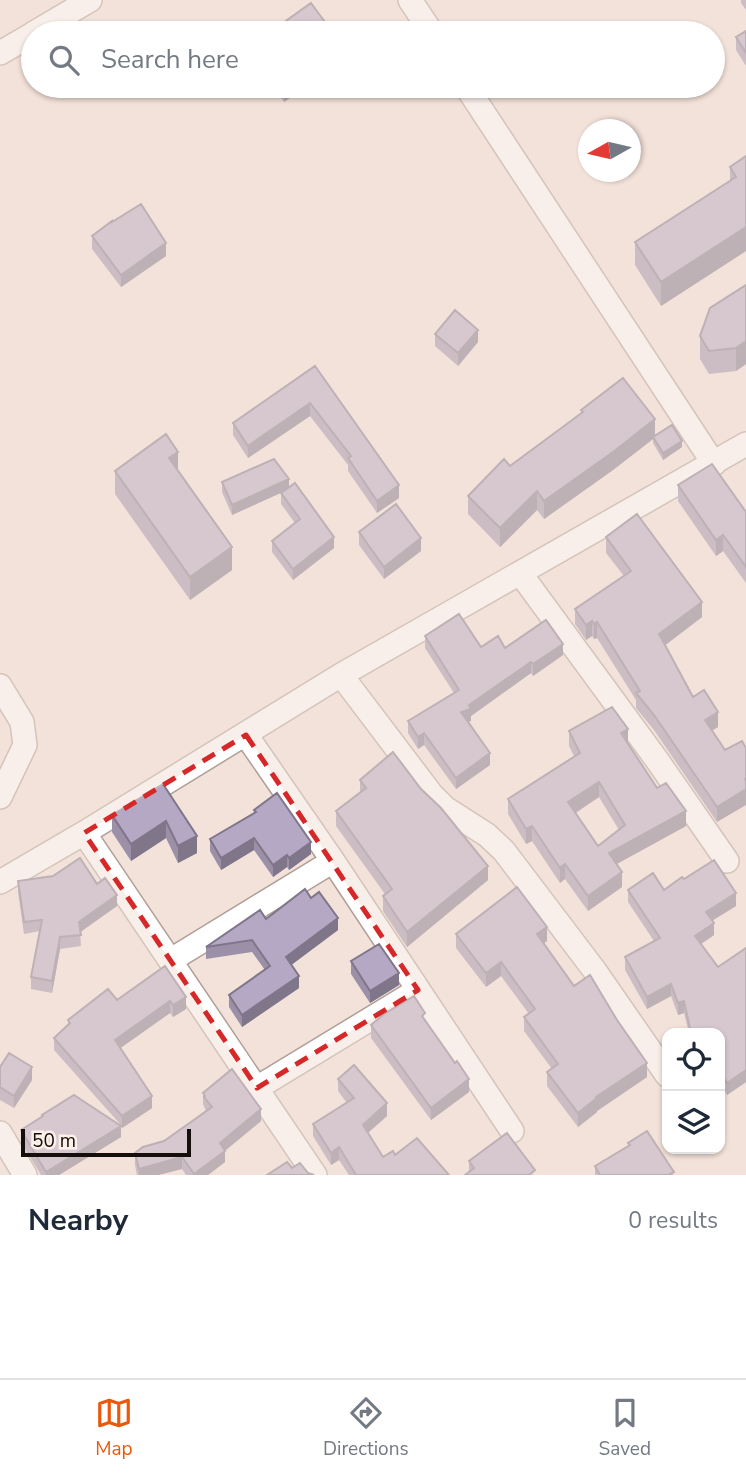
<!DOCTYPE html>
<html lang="en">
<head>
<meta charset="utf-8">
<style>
	:root { --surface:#fff; --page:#f6f6f7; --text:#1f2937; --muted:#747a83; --line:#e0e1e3; --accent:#ea580c }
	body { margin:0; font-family:"Nunito Sans",sans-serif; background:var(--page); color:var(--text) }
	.controls { position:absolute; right:21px; bottom:21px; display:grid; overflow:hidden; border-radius:14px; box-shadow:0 2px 5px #0004 }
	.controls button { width:63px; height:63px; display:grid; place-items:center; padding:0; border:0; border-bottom:2px solid var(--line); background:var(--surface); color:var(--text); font:35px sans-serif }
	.compass { position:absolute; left:578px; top:119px; width:63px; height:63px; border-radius:50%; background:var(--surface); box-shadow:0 2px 5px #0004; rotate:262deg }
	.scale { position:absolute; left:21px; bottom:18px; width:170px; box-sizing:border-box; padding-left:7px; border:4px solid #140e0c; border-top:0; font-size:19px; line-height:24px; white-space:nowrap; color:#140e0c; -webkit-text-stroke:5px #fdf0e8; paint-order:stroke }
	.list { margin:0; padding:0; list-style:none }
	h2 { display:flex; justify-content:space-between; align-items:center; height:91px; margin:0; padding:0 28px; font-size:30px }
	h2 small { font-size:23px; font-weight:400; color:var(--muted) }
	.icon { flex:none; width:38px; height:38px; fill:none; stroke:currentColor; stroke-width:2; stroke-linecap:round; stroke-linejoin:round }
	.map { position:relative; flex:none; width:746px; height:1175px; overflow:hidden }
	.search { position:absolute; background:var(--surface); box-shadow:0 2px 5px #0004; left:21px; right:21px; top:21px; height:77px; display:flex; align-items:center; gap:18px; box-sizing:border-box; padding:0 24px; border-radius:38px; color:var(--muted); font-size:26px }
	.sheet { height:203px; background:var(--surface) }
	nav { display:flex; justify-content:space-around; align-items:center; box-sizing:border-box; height:98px; border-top:2px solid var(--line); background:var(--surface); font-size:19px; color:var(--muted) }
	nav a { display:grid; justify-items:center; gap:4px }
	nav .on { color:var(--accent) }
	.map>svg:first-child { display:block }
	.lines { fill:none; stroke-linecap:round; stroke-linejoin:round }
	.street-casing { stroke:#af9f96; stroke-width:26 }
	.street { stroke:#fff; stroke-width:23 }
	.wall { fill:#9c90a9; fill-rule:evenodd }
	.shaded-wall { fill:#7f768a }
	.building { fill:#b5a8c5; stroke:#7f768a; stroke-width:2; fill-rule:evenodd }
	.marked { fill:none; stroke:#d62828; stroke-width:5; stroke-dasharray:14 9; stroke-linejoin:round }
</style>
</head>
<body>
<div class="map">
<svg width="746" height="1175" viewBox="0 0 746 1175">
	<rect width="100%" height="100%" fill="#f3e2d9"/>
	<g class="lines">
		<defs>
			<path id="street" d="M410,0L432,33
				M34,33L90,0
				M0,53L33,34
				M466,86L714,464
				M520,573L657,760L727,861
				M341,675L432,795L445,808L487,835L504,851L595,971L667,1075
				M0,686L22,722L25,745L0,797
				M246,735L333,861L512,1131
				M84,833L315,1175
				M0,882L84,833L341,675L746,444
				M171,960L333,861
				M257,1088L418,990
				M0,1133L25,1175"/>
		</defs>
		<use href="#street" class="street-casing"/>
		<use href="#street" class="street"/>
	</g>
	<path class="wall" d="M741,0H746V10L741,3Z
		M746,31V66L736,50V37Z
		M273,86H307L284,102Z
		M746,156V251L661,306L635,265V242L730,181V167Z
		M92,236L166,256L121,287L92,249Z
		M746,285V364L736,371L709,374L700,359V336Z
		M435,334L478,342L458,366L435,346Z
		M315,366L399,498L377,513L348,471V465L310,416L248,458L233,435V423Z
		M581,410L655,435L682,447L663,460L653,443V439L613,470L544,519L537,510L500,547L468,514V496L581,414Z
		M115,471H178L232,570L190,600L115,494Z
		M222,482L289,488L334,548L293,580L272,552V541L295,523L281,504V493L283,492L232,515L222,492Z
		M678,485L746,512V583L723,551L716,556L678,501Z
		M359,532L421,551L384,579L359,545Z
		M606,537L702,617L665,645L693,697L718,727L712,730L725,750L717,822L654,730L636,708V700L597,638L594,639L592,636L586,640L575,624V609L624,576L606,553Z
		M425,636L481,647L505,648L563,655L533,676L531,673L471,716V721L468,722L490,765L456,789L424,745L418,749L408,733V721L454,693L425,648Z
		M569,731L628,743L657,788L686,826L617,864L622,887L588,911L565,879L560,883L532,841L526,844L508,814V799L574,756L569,746ZM599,797L619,830L598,846L576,813Z
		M360,780L488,880L407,947L383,911V896L385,894L336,826V811L360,793Z
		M163,784L197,853L178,863L166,838L131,861L112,832V815Z
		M254,810L311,854L289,870L287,867L273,877L254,850L221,870L210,851V839L254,813Z
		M684,879L736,906L712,921L714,935L701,944L718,967L746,948V1082L727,1095L721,1086L720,1087V1033H689L684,1013L678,1015L671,996L647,1009L625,970V957L654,941L628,902V890H664Z
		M18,881L97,884L117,906L80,932L81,946L60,949L52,993L31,989V977L40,931L24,934L18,892Z
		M311,898L338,930L291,965L299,988L242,1027L229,1007V995L265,970L252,952L206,959V947Z
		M456,934L547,941L544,943L574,986L647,1077L597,1111V1112L578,1127L547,1086V1072L552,1069L524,1031V1017L529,1014L501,976L486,987L456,948Z
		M351,961L399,985L370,1003L351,974Z
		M165,966L186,1009L173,1017L170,1013L120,1048L152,1108L122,1128L121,1126V1137L59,1175H41L21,1142V1130L42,1117V1115L120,1124L54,1050V1038L68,1025V1020L117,1000Z
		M425,1021L455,1063L469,1092L431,1120L371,1038V1025Z
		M0,1067L32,1080L14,1108L0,1100Z
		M338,1079L387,1116L368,1133L383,1157L395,1155L449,1175H349L339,1160L331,1165L313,1136V1124L347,1103L338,1091Z
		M203,1093L261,1121L225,1151V1162L208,1175H186L182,1169L158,1175H137L135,1165V1153L164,1141L206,1111L203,1104Z
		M628,1143L674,1175H595V1166L628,1146Z
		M469,1161L535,1175L469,1172Z"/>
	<path class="shaded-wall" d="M284,86H307L284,102Z
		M746,227V251L661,306V282Z
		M166,243V256L121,287V275Z
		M478,330V342L458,366V353Z
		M746,341V364L736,371V348Z
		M310,403V416L248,458V446Z
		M655,419V438L653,437V439L613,470L544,519V501Z
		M682,441V447L663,460V453Z
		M178,452V475L169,458Z
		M289,479V489L232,515V505Z
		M399,485V498L377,513V501Z
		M537,491V510L500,547V528Z
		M723,535V551L716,556V540Z
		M334,537V548L293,580V569Z
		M421,538V551L384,579V567Z
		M232,547V570L190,600V577Z
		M702,602V617L659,650V634Z
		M592,621V636L586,640V625Z
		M597,622V638L594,639V624Z
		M563,644V655L533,676V664Z
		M531,662V673L471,716V721L461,724V712L469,705Z
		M718,712V727L705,735V720Z
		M628,729V744L621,733Z
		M424,733V745L418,749V737Z
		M490,753V765L456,789V778Z
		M745,779H746V805L717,822V807Z
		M599,782V797L568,817V802Z
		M686,811V826L609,868V853Z
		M166,821V838L131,861V844Z
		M532,826V841L526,844V829Z
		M197,836V853L178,863V846Z
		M254,838V850L221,870V858Z
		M311,842V854L289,870V858Z
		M287,855V867L273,877V865Z
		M565,864V879L560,883V868Z
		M488,866V880L407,947V932Z
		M622,872V887L588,911V896Z
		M736,893V906L706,924V912Z
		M117,895V906L79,933V922Z
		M338,918V930L286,969V957Z
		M714,923V935L695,948V936Z
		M547,927V941L537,948V934Z
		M60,937V949L52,993V981Z
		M501,962V976L486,987V973Z
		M399,973V985L370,1003V991Z
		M299,976V988L242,1027V1015Z
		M671,984V996L647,1009V997Z
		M186,997V1009L173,1017V1005Z
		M170,1001V1013L115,1052V1040Z
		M684,1001V1013L678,1015V1003Z
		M647,1063V1077L597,1111V1112L578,1127V1113L596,1097Z
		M32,1067V1080L14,1108V1096Z
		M746,1070V1082L727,1095V1083Z
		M469,1079V1092L431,1120V1108Z
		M152,1096V1108L122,1128V1116Z
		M387,1103V1116L363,1137V1125Z
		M261,1109V1121L222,1153L225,1151V1162L208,1175H194L220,1143Z
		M121,1126V1137L59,1175H46V1172Z
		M339,1147V1160L331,1165V1153Z
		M182,1157V1169L158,1175H139V1169Z"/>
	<path class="building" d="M311,3L333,33H269Z
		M746,31V53L736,37Z
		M746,156V227L661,282L635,242L736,177L730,167Z
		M141,204L166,243L121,275L92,236L112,221V222Z
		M746,285V341L736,348L709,351L700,336L710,308Z
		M455,310L478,330L458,353L435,334Z
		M315,366L399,485L377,501L348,458L351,456L310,403L248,446L233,423Z
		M623,378L655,419L613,452L544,501L537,491L500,528L468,496L504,459L510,466L583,412L581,410Z
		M672,425L682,441L663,453L653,437Z
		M166,434L178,452L169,458L232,547L190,577L115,471Z
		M274,459L289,479L232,505L222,482Z
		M712,464L746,512V567L723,535L716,540L678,485Z
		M295,483L334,537L293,569L272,541L300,519L281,493Z
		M396,504L421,538L384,567L359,532Z
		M637,514L702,602L659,634L693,697L704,690L718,712L705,720L725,750L742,741L746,748V779H745L746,782V789L717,807L654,715L636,693L640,691L597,622L594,624L592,621L586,625L575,609L631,571L606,537Z
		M459,614L481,647L498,636L505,648L546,620L563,644L533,664L531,662L469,705L471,709L461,712L490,753L456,778L424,733L418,737L408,721L459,690L425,636Z
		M612,707L628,729L621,733L657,788L666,783L686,811L609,853L622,872L588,896L565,864L560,868L532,826L526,829L508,799L580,753L569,731ZM599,782L625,825L598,846L568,802Z
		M393,752L421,789L441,808L488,866L407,932L383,896L392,889L336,811L366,788L360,780Z
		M163,784L197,836L178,846L166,821L131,844L112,815Z
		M277,793L311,842L289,858L287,855L273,865L254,838L221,858L210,839L256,812L254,810Z
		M80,858L97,884L105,878L117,895L79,922L81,935L60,937L52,981L31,977L42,920L24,922L18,881L53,876Z
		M714,860L736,893L706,912L714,923L695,936L718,967L746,948V1070L727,1083L721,1074H720V1033H691L684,1001L678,1003L671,984L647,997L625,957L660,938L628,890L653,873L664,890L682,877L684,879Z
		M517,887L547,927L537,934L574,986L590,975L617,1020L647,1063L596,1097L597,1098L578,1113L547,1072L558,1064L524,1017L535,1009L501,962L486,973L456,934Z
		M305,889L311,898L319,892L338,918L286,957L299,976L242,1015L229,995L270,966L252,940L206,947L260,910L266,919Z
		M379,944L399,973L370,991L351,961Z
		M165,966L186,997L173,1005L170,1001L115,1040L152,1096L122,1116L54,1038L70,1023L68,1020L108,989L117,1000Z
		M414,996L425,1013L422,1016L455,1063L457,1061L469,1079L431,1108L371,1025L384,1014Z
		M9,1053L32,1067L14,1096L0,1087V1067Z
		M354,1065L387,1103L363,1125L383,1157L393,1151L395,1155L417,1138L449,1175H356L339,1147L331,1153L313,1124L354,1098L338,1079Z
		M232,1069L261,1109L220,1143L225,1151L194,1174L182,1157L139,1169L135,1153L143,1147L164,1141L212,1107L204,1097L205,1096L203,1093Z
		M74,1095L121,1126L46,1172L21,1130L43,1116L42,1115Z
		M647,1131L674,1172L670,1174L671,1175H600L595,1166L630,1145L628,1143Z
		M507,1133L535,1170L529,1175H465L474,1168L469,1161Z
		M287,1162L292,1168L300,1163L308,1173L314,1175H267Z"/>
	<path d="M0 0H746V1175H0ZM246,735L418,990L257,1088L84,833Z" fill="#f3e2d9" fill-opacity=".55" fill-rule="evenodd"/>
	<path class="marked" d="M246,735L418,990L257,1088L84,833Z"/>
</svg>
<div class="controls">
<button><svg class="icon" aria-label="locate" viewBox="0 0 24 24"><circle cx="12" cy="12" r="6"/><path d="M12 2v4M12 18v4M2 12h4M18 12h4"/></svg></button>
<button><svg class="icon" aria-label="layers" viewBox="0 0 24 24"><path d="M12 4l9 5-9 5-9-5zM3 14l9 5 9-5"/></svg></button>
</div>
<svg class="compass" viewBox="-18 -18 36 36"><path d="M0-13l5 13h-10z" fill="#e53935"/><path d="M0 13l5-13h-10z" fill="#747a83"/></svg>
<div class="scale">50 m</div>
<div class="search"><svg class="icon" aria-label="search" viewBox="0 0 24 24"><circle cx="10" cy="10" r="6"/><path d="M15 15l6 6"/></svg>Search here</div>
</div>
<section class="sheet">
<h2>Nearby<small>0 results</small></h2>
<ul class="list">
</ul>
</section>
<nav>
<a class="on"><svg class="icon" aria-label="map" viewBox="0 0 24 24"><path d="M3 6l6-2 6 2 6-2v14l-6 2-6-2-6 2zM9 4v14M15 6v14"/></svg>Map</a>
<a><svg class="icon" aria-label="directions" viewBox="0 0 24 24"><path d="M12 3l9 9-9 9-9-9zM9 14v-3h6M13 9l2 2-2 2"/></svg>Directions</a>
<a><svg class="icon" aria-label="saved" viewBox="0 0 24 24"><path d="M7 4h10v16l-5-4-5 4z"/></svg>Saved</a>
</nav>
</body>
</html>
